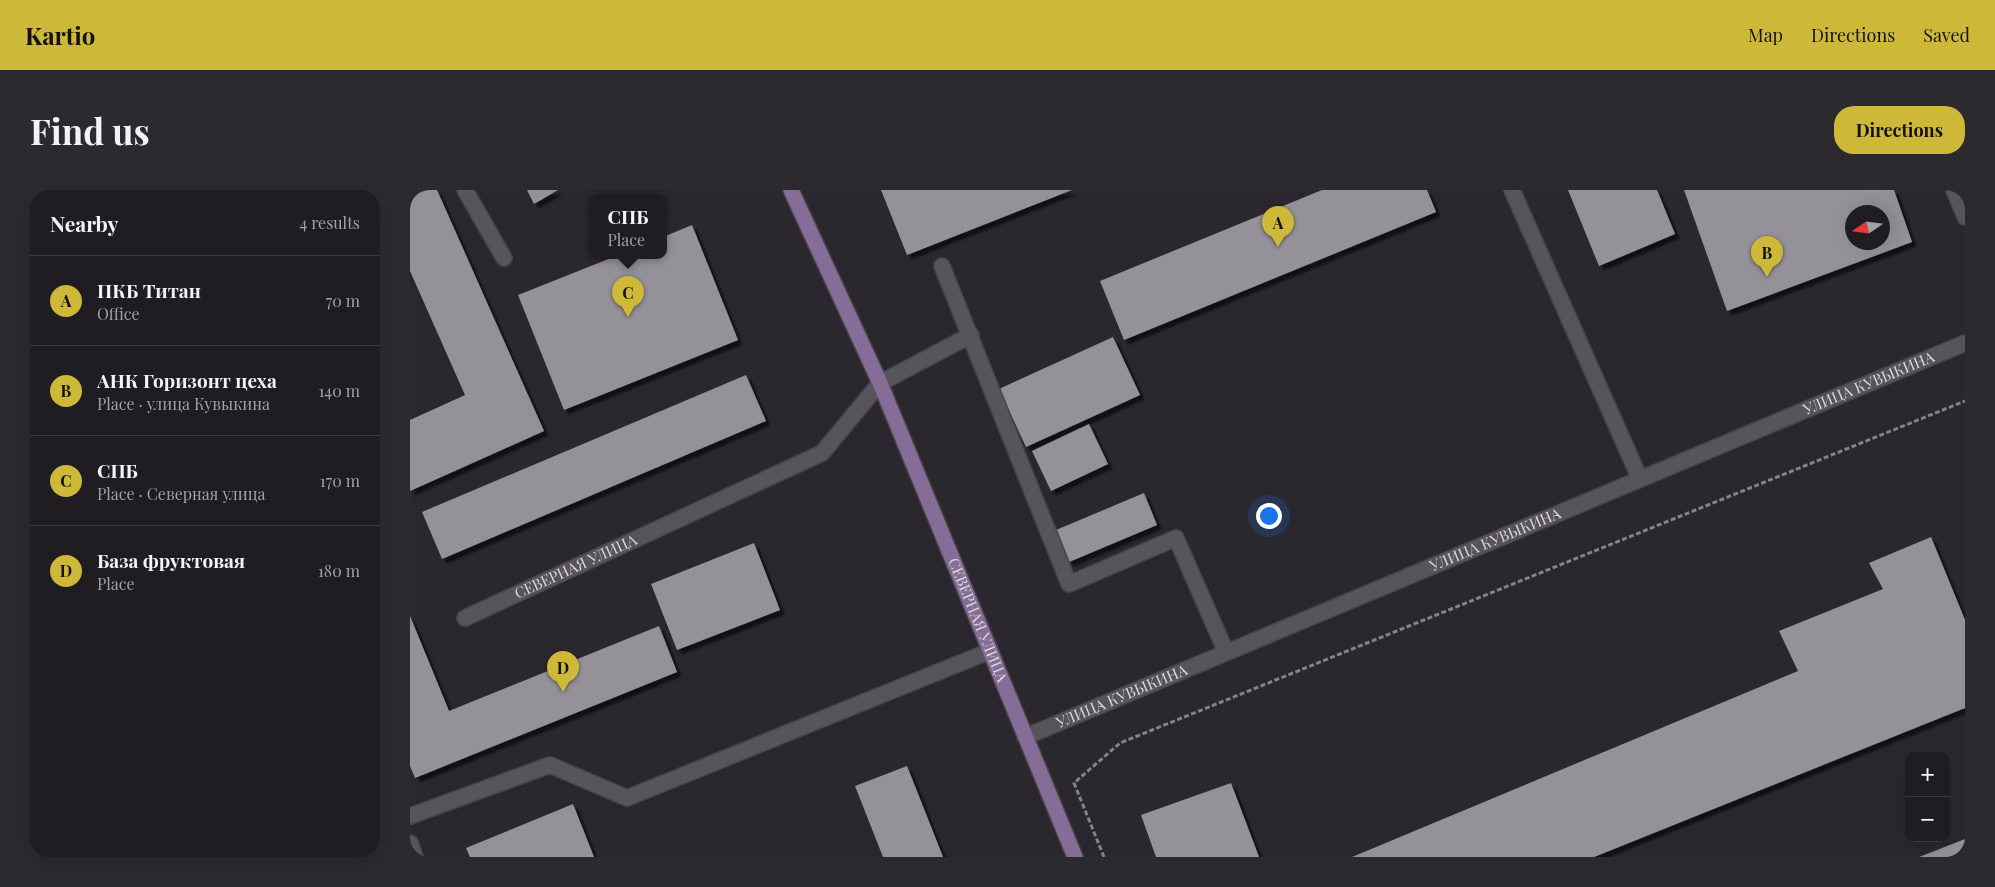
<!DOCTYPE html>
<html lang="en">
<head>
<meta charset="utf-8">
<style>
	:root { --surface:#201d22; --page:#2d2a2f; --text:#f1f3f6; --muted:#a2a2a5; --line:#3d3b40; --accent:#ceb837 }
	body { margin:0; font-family:"Playfair Display",serif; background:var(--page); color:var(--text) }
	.controls { position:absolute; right:15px; bottom:15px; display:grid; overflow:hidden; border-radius:10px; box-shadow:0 5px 20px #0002 }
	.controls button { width:45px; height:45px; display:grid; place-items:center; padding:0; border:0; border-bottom:1px solid var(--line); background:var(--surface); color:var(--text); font:25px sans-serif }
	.compass { position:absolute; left:1435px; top:15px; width:45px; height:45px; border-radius:50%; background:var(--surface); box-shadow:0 5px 20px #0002; rotate:257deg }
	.you { position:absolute; left:858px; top:325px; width:18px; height:18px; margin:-12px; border:4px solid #fff; border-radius:50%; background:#1a73e8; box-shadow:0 0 0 8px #1a73e833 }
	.badge { display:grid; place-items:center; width:32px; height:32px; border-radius:50%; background:var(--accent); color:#111; font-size:16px; font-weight:700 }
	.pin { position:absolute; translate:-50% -41px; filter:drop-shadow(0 1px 2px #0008) }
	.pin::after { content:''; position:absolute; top:26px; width:18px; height:15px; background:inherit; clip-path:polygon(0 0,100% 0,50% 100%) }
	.popup { position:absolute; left:179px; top:4px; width:78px; height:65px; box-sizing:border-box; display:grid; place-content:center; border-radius:10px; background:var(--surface); filter:drop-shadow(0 1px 4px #0005); font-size:16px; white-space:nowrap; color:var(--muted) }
	.popup b { font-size:19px; color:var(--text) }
	.popup::after { content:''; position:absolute; left:50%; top:100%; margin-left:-10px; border:10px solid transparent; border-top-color:var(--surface) }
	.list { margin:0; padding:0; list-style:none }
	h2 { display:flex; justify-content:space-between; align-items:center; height:65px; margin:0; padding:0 20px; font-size:21px }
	h2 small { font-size:16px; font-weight:400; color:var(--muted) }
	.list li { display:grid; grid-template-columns:32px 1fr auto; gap:15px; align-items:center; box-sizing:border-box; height:90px; padding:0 20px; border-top:1px solid var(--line) }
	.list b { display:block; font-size:19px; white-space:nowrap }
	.list p { margin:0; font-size:16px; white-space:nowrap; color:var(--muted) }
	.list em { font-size:16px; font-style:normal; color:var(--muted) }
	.map { position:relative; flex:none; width:1555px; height:667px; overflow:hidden; border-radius:20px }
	header { display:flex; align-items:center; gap:30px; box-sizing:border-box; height:70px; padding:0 25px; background:var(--accent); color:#111 }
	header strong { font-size:24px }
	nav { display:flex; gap:28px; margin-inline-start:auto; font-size:18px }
	.intro { display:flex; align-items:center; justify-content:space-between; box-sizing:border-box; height:120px; padding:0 30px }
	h1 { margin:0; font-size:35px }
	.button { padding:12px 22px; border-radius:20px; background:var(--accent); color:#111; font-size:18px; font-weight:700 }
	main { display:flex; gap:30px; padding:0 30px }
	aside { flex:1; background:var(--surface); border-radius:20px; box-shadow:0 5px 20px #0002 }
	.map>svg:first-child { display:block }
	.building { fill:#959199; fill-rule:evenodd; filter:url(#shadow) }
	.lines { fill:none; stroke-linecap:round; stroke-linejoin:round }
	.minor-casing { stroke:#47444a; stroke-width:18 }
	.major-casing { stroke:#47444a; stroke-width:18 }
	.path { stroke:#858288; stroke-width:3; stroke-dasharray:5 2.5; stroke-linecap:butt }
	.minor { stroke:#58545b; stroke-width:15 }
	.major { stroke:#856d98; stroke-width:15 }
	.labels { text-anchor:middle; stroke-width:5; stroke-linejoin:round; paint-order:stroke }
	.street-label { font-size:15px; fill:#dbd9dd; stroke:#2b272e }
</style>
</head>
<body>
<header>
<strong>Kartio</strong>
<nav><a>Map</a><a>Directions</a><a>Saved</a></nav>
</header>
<div class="intro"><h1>Find us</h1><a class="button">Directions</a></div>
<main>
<aside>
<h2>Nearby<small>4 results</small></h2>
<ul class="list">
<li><span class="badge">A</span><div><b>ПКБ Титан</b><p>Office</p></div><em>70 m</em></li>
<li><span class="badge">B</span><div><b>АНК Горизонт цеха</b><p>Place · улица Кувыкина</p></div><em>140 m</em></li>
<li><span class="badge">C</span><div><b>СПБ</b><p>Place · Северная улица</p></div><em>170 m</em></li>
<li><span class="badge">D</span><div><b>База фруктовая</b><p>Place</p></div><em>180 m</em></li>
</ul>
</aside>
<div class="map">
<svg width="1555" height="667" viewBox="0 0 1555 667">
	<defs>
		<filter id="shadow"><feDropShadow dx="4.5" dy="4.5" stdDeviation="1" flood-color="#0009"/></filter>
	</defs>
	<rect width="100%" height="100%" fill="#2b272e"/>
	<path class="building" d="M0,0H27L134,241L0,301V230L55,205L0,81Z
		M117,0H148L124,14Z
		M471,0H662L497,65Z
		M912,0H1017L1026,22L714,150L690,91Z
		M1158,0H1247L1265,44L1189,76Z
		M1274,0H1484L1502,52L1317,121ZM1442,22H1472V52H1442Z
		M282,35L328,150L154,220L108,105L206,66H253V47Z
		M703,147L730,205L616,257L589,199Z
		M336,185L356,231L32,369L12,322Z
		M679,234L698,274L641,301L622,261Z
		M734,303L747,335L659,372L646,340Z
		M1521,347L1555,430V518L1184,667H942L1388,481L1369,441L1473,399L1459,373Z
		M344,353L370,420L267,460L241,394Z
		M0,426L39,521L249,436L267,482L5,588L0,576Z
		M497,576L533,667H473L445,596Z
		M821,593L849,667H746L731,625Z
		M163,614L184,667H60L56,658Z
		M1555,649V667H1509L1522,662Z"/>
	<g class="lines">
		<defs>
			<g id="minor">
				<path d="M55,0L94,68"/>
				<path d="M1102,0L1230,289"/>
				<path d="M1544,0L1555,27"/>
				<path d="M532,76L659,394L766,348L816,462"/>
				<path id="s1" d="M55,428L412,263L470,193L561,145"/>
				<path id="s2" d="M615,547L1555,153"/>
				<path d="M0,626L140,575L217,608L580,461"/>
				<path d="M0,653L5,667"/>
			</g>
			<g id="major">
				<path id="s3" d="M381,0L470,193L665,667"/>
			</g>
		</defs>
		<use href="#minor" class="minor-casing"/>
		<use href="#major" class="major-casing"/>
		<path class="path" d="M694,667L664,593L710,553L1555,211"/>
		<use href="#minor" class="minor"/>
		<use href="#major" class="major"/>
	</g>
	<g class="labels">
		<g class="street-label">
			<text dy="5" stroke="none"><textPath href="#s2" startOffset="915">УЛИЦА КУВЫКИНА</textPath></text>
			<text dy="5" stroke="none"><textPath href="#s2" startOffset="510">УЛИЦА КУВЫКИНА</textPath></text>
			<text dy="5" stroke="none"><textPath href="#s1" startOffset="122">СЕВЕРНАЯ УЛИЦА</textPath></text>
			<text dy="5" stroke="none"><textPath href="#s3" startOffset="469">СЕВЕРНАЯ УЛИЦА</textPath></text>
			<text dy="5" stroke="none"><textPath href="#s2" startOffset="105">УЛИЦА КУВЫКИНА</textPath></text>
		</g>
	</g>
</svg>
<div class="controls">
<button>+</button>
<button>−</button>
</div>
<svg class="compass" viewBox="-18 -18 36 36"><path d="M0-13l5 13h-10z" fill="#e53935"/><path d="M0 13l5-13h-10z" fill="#a2a2a5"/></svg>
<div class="you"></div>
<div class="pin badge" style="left:868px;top:57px">A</div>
<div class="pin badge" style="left:1357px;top:87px">B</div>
<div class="pin badge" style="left:218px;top:127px">C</div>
<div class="popup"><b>СПБ</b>Place</div>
<div class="pin badge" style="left:153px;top:502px">D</div>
</div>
</main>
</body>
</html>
